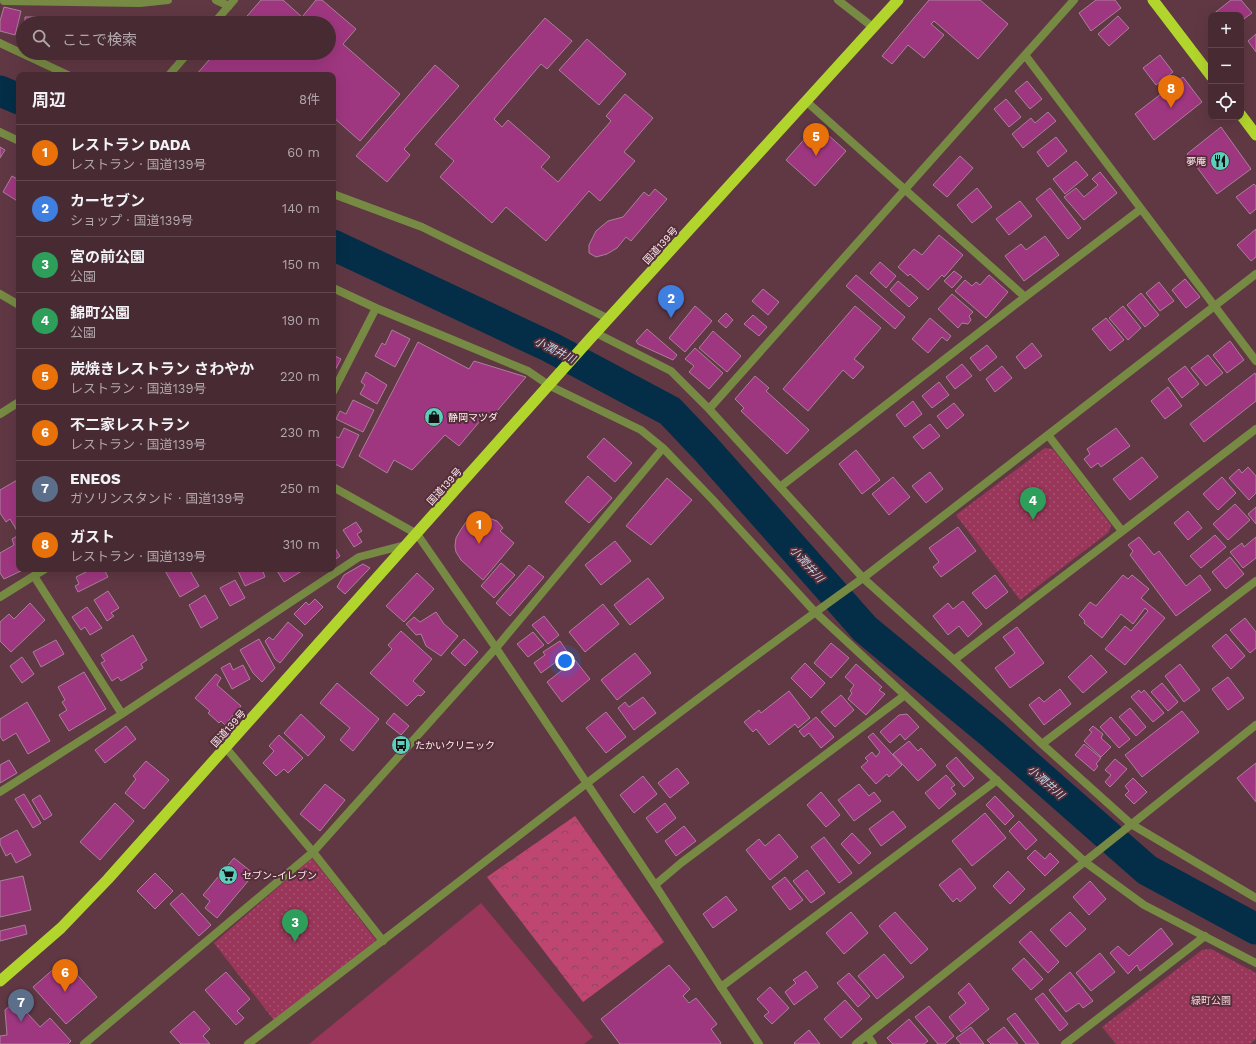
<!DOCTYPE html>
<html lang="ja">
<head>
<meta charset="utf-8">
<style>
	:root { --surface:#482a33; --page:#52363f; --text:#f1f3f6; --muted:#b1a7ac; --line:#60464e; --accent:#e69b98 }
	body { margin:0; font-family:"Work Sans","Noto Sans JP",sans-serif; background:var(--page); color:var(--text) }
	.controls { position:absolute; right:12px; top:12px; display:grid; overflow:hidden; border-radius:8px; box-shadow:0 4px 16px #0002 }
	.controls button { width:36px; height:36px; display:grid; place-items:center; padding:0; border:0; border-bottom:1px solid var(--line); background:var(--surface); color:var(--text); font:20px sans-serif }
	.you { position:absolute; left:565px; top:661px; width:14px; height:14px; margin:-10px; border:3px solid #fff; border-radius:50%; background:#1a73e8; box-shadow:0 0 0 6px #1a73e833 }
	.badge { display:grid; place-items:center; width:26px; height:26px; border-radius:50%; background:var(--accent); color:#fff; font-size:13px; font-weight:700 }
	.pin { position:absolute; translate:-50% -33px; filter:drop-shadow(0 1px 2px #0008) }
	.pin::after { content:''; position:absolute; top:21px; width:14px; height:12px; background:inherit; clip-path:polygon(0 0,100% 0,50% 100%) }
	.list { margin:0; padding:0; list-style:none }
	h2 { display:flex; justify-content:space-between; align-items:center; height:52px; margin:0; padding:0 16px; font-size:17px }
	h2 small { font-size:13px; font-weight:400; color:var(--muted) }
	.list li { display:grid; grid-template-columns:26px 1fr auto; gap:12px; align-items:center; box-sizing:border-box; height:56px; padding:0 16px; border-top:1px solid var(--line) }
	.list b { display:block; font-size:15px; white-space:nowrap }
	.list p { margin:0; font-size:13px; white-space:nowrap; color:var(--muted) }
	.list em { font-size:13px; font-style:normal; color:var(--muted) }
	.icon { flex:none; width:22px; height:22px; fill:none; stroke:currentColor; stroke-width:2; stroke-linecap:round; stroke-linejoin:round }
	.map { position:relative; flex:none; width:1256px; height:1044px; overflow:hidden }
	.search { position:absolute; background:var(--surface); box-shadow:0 4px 16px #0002; left:16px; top:16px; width:320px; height:44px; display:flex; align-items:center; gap:10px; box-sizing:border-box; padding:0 14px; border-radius:22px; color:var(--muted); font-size:15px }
	.panel { position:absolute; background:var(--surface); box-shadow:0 4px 16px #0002; left:16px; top:72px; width:320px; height:500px; border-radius:8px }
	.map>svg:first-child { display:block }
	.grass { fill:url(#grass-dots) }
	.forest { fill:url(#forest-crowns) }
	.pitch { fill:#993659 }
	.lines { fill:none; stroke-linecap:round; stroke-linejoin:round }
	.river { stroke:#042e48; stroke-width:31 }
	.building { fill:#9f3780; stroke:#a88199 }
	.minor { stroke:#778a43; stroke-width:8 }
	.tertiary { stroke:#778a43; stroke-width:8 }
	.trunk { stroke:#b2d52d; stroke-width:11 }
	.labels { text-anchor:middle; stroke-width:4; stroke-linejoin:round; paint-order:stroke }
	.poi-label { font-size:10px; fill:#ffeff3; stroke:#552e39; text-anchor:start }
	.street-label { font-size:10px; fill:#ffeff3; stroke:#552e39 }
	.park-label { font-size:10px; fill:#f4d4dc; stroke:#552e39 }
	.water-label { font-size:11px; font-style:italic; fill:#c3dcf0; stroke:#552e39 }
</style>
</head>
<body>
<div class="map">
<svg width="1256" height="1044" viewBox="0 0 1256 1044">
	<defs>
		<pattern id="grass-dots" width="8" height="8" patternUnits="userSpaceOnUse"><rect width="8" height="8" fill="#993659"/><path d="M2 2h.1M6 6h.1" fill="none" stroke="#a85371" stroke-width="1.8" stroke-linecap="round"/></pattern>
		<pattern id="forest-crowns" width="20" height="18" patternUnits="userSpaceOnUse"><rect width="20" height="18" fill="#bf4671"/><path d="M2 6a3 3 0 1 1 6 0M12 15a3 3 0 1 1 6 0" fill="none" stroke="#8b475f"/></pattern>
	</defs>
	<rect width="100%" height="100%" fill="#603844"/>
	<path class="grass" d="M1045,448L1053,449L1111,525L1109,532L1020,600L956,515Z
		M312,858L376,940L276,1023L214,943Z
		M1211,949L1256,973V1039L1250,1044H1116L1102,1027L1202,950Z"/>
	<path class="forest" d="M575,816L664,942L583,1002L487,877Z"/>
	<path class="pitch" d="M481,903L593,1037L584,1044H309Z"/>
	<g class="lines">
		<path class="river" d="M0,91L19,99
			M333,245L550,347L670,411L706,449L865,629L991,733L1147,870L1256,929"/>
	</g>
	<path class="building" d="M261,0H283L302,17L316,0H322L356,29L343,44L400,94L360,141L333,117V75H196L215,53H329V23H241Z
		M929,0H980L1008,24L978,59L934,21L931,24L944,35L924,58L908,45L892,64L882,56Z
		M1096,0H1115L1121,8L1091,31L1079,13Z
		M1231,0H1241L1252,13L1241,21V15H1212Z
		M4,7L21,11L15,35L0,31V21Z
		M1118,16L1129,28L1109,46L1098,34Z
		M25,17H107V23H25Z
		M545,18L572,41L547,69L541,64L494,119L502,127L508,120L550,157L541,167L558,182L611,121L606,116L625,94L653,118L624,152L635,161L600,201L589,191L546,241L506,207L492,223L440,177L454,161L435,144Z
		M170,20V23H144Z
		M1256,34V52L1248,41Z
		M587,39L626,74L599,105L559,70Z
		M1160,55L1173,72L1156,85L1143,68Z
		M435,65L459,86L404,149L410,155L387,182L356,156Z
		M1183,77L1202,102L1154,140L1135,114Z
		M1027,81L1042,99L1030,109L1015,91Z
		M1006,99L1021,117L1009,127L994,109Z
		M1048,112L1056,121L1023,148L1012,134L1031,118L1035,123Z
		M817,125L846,151L815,186L786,160Z
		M1221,127L1251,169L1217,194L1187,154Z
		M1056,137L1067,151L1048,167L1037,152Z
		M0,147L5,150L0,158Z
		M960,156L973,168L947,197L933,185Z
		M1076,161L1088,175L1065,194L1053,179Z
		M1100,172L1117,193L1084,220L1064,197L1076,188L1084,197L1098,185L1092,179Z
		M12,176L19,180V202L3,192Z
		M1254,184L1256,186V209L1250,214L1236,197Z
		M977,188L992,207L972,223L957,205Z
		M1050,188L1081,228L1068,239L1036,199Z
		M655,189L667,199L631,241L626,237L617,248L607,254L596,257L589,253V245L596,231L608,221L623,217L644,192L649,196Z
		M1020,201L1032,216L1009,235L996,219Z
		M1256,229V257L1251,261L1237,245Z
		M939,235L963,255L944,277L942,275L928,290L910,274L908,276L898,267L914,249L922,255Z
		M1045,236L1059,255L1024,281L1005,256L1021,244L1026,250Z
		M880,262L896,276L886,288L870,273Z
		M954,271L962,277L952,288L944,281Z
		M856,275L905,317L895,329L846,286Z
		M989,275L1008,292L986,318L955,291L965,280L972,286L976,282L980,285Z
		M1185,279L1200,297L1186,308L1172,290Z
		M898,281L918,298L909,307L890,290Z
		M1159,282L1174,301L1160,311L1146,293Z
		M763,289L779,302L768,315L752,301Z
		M1141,293L1159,315L1145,327L1127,305Z
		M952,294L973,312L969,316L971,320L968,324L962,323L958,328L938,309Z
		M695,306L712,321L685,352L669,338Z
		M855,306L881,328L854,359L864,367L853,379L843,370L808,411L783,389Z
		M1123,306L1141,328L1128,340L1109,318Z
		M726,313L733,320L726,328L718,321Z
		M753,315L767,327L759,336L744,324Z
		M930,318L951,336L947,341L942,337L928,353L912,339Z
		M1106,318L1124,340L1110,351L1092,329Z
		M647,329L677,355L673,360L638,344L636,341Z
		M392,330L410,339L395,367L375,356L382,343L385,345Z
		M713,331L741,356L727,372L699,348Z
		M1230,341L1244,360L1227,373L1213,355Z
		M418,342L469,369L474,361L526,377L491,418L486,414L459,446L445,435L412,470L394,460L387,473L359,456Z
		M1032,343L1042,356L1025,369L1016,357Z
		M987,345L997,357L980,371L970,358Z
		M695,348L723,373L709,389L689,372L694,366L685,359Z
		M333,355L341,359L333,374Z
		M1208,355L1223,373L1206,386L1191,368Z
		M962,364L972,376L955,389L946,377Z
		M1002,366L1012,378L995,392L986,379Z
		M1185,366L1199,384L1182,398L1168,379Z
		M366,372L387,385L377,404L360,394L365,385L361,382Z
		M1255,373L1256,375V401L1204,442L1190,424Z
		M755,376L769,388L766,391L809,430L787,454L741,411L744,408L735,399Z
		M939,382L949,395L932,408L922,396Z
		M1168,387L1182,406L1165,419L1151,401Z
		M353,400L374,410L363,432L336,419L340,411L346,414Z
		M913,401L922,414L905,427L896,415Z
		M954,403L964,415L947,429L937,416Z
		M930,424L940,436L923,449L913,437Z
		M344,428L359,435L343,468L333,463V437L334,436L339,438Z
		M1116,428L1130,446L1101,467L1098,463L1091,468L1084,459L1090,454L1087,449Z
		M604,438L632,463L615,482L587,457Z
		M856,450L880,480L862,494L839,464Z
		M1142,457L1158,477L1130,500L1113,479Z
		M1248,467L1256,476V493L1249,500L1229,478L1239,469L1242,473Z
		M930,472L943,489L926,503L912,486Z
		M588,476L612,498L589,523L565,502Z
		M893,477L910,497L889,515L872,494Z
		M1222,477L1236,493L1218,510L1203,494Z
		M667,478L692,500L651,545L626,526Z
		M19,479V534L10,519L6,522L0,513V490Z
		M1235,504L1250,520L1228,540L1213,524Z
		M1256,507V524L1248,514Z
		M1188,511L1202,528L1188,540L1174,523Z
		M477,516L486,517L497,521L503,528L500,531L514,543L483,580L461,560L456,552L455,546L456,538L460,531L466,522Z
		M356,522L362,531L357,534L362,542L354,547L343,530Z
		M958,527L976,551L941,577L933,567L939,562L929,548Z
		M19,535V569H25L4,579L0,573V553L14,545L12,539Z
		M1215,535L1226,547L1201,568L1190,556Z
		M1139,537L1154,555L1159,551L1186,586L1200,575L1211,590L1176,616L1130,555L1133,551L1128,545Z
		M1256,537V558L1243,568L1230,552L1242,543L1244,547Z
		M615,541L631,561L601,585L585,565Z
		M333,545L340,556L333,561Z
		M1230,557L1244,574L1226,589L1212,572Z
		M501,563L515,575L494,598L481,586Z
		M363,564L370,568L345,594L337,587L344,575Z
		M529,565L544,577L510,616L496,603Z
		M84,569H104L108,577L78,592L75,586L79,584L76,577L86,572Z
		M164,569H189L199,586L180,597Z
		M237,569H262L265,577L245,586Z
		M276,569H305L284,582Z
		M417,573L434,589L404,622L386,606Z
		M995,575L1008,592L986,609L972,593Z
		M1123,575L1128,579L1132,575L1149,589L1141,598L1165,618L1125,665L1105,649L1125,626L1131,631L1148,611L1145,608L1133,624L1121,614L1102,638L1084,623L1085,621L1079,615L1090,602L1096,606Z
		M648,578L664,598L630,625L614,605Z
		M235,580L245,598L230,606L220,588Z
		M108,591L119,608L111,613L114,616L107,621L94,600Z
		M205,595L218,618L201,628L189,605Z
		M315,599L323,607L305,625L294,614L306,602L309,605Z
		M963,601L982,624L968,637L959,626L948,635L933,616L948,603L953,609Z
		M30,603L45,620L11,652L0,641V622L9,614L14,619Z
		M603,604L619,624L585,652L569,632Z
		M87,607L102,628L90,635L85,627L81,630L72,617Z
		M436,612L444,624L458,636L441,656L426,646L421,634L416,635L406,624L414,617L420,622Z
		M544,616L559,635L548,644L532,625Z
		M1245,618L1256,632V648L1250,653L1230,630Z
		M288,622L303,635L280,663L275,659L265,641L269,637L273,640Z
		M1017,627L1044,663L1010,688L995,668L1015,653L1003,637Z
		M401,631L432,659L413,681L425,692L421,696L418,695L407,706L370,673L392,649L388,645Z
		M533,632L544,645L528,657L517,644Z
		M1226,634L1245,656L1231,669L1212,646Z
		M133,635L147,660L141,664L143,668L121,681L118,677L112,681L101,663L105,661L101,655Z
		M259,639L275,668L262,682L253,673L240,650Z
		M464,639L478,652L465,666L451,653Z
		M56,640L64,654L41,667L33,652Z
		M560,641L568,653L541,673L534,663L545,655L543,652Z
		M831,643L849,658L831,678L814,663Z
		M635,653L651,673L617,700L601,680Z
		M1091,655L1107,672L1083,693L1068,677Z
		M22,657L34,674L22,683L10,666Z
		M575,660L590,679L562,702L547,682Z
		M230,663L233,670L243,665L250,679L232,689L221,668Z
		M805,663L825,683L811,698L791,678Z
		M856,664L882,687L879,690L885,694L866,715L848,699L852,693L850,691L854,685L845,677Z
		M1180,664L1200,690L1184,702L1165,676Z
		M84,672L106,709L69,731L59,715L67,710L62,702L65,700L58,687Z
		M216,674L221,678L217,685L241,706L225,725L221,721L219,723L208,713L210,711L195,698Z
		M1228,677L1244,698L1228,710L1212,689Z
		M337,683L379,719L353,751L340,740L350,728L320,703Z
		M1162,683L1178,702L1168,711L1151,692Z
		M1060,689L1071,704L1044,725L1029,705L1039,697L1044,702Z
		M1139,690L1141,693L1144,690L1164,713L1153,722L1131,697Z
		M789,691L810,718L798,728L795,724L769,745L756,729L753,732L744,722L759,710L761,713Z
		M841,695L854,710L835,727L821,712Z
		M643,697L656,713L634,730L618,708L625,702L629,707Z
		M27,702L50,741L28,754L16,733L3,741L0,736V719Z
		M1130,708L1146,727L1136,736L1119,717Z
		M1182,711L1199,732L1142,777L1125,755Z
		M606,712L626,737L606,753L586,728Z
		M394,713L409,726L401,735L386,723Z
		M301,714L325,737L308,756L284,733Z
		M907,714L919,727L905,740L900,734L890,743L880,732L899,715Z
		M816,717L834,737L821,748L809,733L804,737L799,731Z
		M1111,717L1130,739L1119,748L1100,727Z
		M126,726L136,739L105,763L95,750Z
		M1093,726L1103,734L1101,738L1111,747L1101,757L1084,741L1092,732L1089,730Z
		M873,733L902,765L889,777L887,774L876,784L861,767L868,761L865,758L872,752L876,757L880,752L868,737Z
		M279,735L303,758L288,773L284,769L276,776L263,763L274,751L269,746Z
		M909,741L918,751L921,748L936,765L918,781L893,754Z
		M1084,744L1101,758L1096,764L1098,766L1094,771L1075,755Z
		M956,757L974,778L964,787L946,766Z
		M1115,759L1127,769L1110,787L1105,782L1111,775L1105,770Z
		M9,760L17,773L0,783V765Z
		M146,761L169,780L144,809L125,793L136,779L133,776Z
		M1256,763V802L1237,778Z
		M677,768L689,783L670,798L658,783Z
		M946,775L955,785L951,788L956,794L939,809L925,793Z
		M643,776L657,794L634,813L620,795Z
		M1133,778L1147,792L1134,804L1125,795L1129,791L1125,786Z
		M325,784L345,800L320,831L300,814Z
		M859,784L869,796L874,792L881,801L854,821L838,800Z
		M821,792L840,815L826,827L807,805Z
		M24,794L41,823L33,828L15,799Z
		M40,795L52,815L44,820L32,800Z
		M995,796L1014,816L1005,825L986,805Z
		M115,803L134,821L100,860L80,842Z
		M665,803L676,818L657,833L646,818Z
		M893,811L906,827L881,846L869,829Z
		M985,813L1006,838L972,866L952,841Z
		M1019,821L1037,840L1026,850L1009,831Z
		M684,826L696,841L676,856L665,841Z
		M17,830L31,855L16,863L11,853L6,856L0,844V839Z
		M852,833L871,853L859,864L841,844Z
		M779,834L798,857L770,880L746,850L759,839L765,846Z
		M824,837L852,873L839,883L811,847Z
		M1035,850L1045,859L1050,853L1059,862L1045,876L1027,858Z
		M234,858L254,874L217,918L205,908L210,901L203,895Z
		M960,868L976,888L960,902L957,898L953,902L939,885Z
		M807,870L825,893L811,903L793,881Z
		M1008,871L1025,889L1010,904L993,886Z
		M155,873L173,891L155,909L137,891Z
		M23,876L31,910L0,917V881Z
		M785,877L803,900L790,910L772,887Z
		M1090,881L1106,899L1089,915L1073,897Z
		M182,893L211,925L199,936L170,904Z
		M726,896L737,910L713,928L703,914Z
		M851,912L868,933L844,954L826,933Z
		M895,912L928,949L911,964L879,926Z
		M1070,912L1086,929L1066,947L1050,930Z
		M25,925L27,934L0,941V931Z
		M1161,928L1173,944L1140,971L1137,965L1128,974L1110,953L1118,946L1129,956Z
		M1031,931L1059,962L1048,973L1019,942Z
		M1100,953L1115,972L1091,991L1076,973Z
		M884,954L904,977L877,999L858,976Z
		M1024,958L1043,979L1031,990L1012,969Z
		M64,960L97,997L66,1024L33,987Z
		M669,965L690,989L683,996L689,1003L696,998L717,1024L711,1029L721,1043L720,1044H620L601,1019Z
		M806,971L818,987L794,1005L785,992L796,983L793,980Z
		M226,972L250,999L237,1011L244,1018L236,1025L205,990Z
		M1070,972L1093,1001L1083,1008L1079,1003L1066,1012L1049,990Z
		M849,973L870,996L858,1007L837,983Z
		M969,983L989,1009L961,1032L949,1017L966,1003L958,993Z
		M770,987L789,1008L772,1024L764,1016L769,1012L757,999Z
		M1043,993L1068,1024L1060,1031L1035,999Z
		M845,1000L862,1019L841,1038L824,1019Z
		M16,1001L40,1027L50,1018L71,1041L68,1044H0V1036L7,1035L5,1010Z
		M929,1006L954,1036L945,1044H938L915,1017Z
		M194,1011L210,1029L203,1036L210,1044H181L170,1032Z
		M1015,1013L1039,1044H1026L1007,1019Z
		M909,1019L928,1041L924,1044H893L887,1038Z
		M971,1027L984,1044H961L956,1038Z
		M1004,1027L1018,1044H991L987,1040Z
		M809,1030L820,1044H795L794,1043Z"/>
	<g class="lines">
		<path class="minor" d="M216,0L229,6
			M838,0L874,28
			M4,1L140,3L168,0
			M214,23L234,0
			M0,43L68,75
			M1025,55L1256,361
			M169,75L188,53
			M807,102L1025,297
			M0,132L19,141
			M333,194L422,227L609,319
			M333,288L376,308L528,371L550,386L641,430L663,448L712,499L815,612L1085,862L1144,905L1256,963
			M596,333L671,371L709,409L863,578L954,660L1042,744L1131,824L1256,898
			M333,392L376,308
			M709,409L1074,0
			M1048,435L1122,531
			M780,487L1025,297L1141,209
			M34,576L122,714
			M0,597L45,569
			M954,660L1256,429
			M1042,744L1256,581
			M226,748L313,852L383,941
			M0,792L122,714L359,557L405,545
			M655,885L681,863L905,695
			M721,987L997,780
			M867,1035L873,1044
			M84,1044L313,852L496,648L663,448
			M248,1044C453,888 654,727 863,578L1256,274
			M1065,1044L1205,936"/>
		<path class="tertiary" d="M0,294L19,305
			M0,414L19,402
			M333,487L417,534L496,648L655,885L721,987L759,1044
			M856,1044L1256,725"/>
		<path class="trunk" d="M1153,0L1211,76
			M1241,115L1256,135
			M0,981L61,928L108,879L589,340L898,0"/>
	</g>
	<defs>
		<symbol id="restaurant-disc" viewBox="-11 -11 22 22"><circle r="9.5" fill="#5bcebc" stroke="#552e39"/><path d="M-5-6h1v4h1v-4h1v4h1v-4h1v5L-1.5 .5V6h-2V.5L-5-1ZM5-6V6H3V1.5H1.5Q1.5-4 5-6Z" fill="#111"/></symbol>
		<symbol id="shop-disc" viewBox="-11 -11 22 22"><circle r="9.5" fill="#5bcebc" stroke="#552e39"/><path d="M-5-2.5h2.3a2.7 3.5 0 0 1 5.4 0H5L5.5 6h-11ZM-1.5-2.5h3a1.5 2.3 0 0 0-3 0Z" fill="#111"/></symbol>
		<symbol id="bus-disc" viewBox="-11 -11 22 22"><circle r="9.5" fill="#5bcebc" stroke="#552e39"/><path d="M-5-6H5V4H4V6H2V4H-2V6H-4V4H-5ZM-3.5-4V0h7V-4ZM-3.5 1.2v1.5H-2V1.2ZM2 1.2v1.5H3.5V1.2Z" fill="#111"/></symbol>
		<symbol id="supermarket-disc" viewBox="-11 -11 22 22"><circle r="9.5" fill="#5bcebc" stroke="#552e39"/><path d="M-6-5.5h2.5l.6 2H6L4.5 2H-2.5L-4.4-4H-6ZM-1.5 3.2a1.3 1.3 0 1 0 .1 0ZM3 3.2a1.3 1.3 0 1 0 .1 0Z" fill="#111"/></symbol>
	</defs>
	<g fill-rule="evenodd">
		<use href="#restaurant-disc" x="1209" y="150" width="22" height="22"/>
		<use href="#shop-disc" x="423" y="406" width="22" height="22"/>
		<use href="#bus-disc" x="390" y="734" width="22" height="22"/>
		<use href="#supermarket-disc" x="217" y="864" width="22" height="22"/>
	</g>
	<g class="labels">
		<g class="poi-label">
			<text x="1206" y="165" text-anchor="end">夢庵</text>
			<text x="448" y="421">静岡マツダ</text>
			<text x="415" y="749">たかいクリニック</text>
			<text x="242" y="879">セブン-イレブン</text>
		</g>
		<g class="street-label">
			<text transform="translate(660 245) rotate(-48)" y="4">国道139号</text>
			<text transform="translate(444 486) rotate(-48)" y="4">国道139号</text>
			<text transform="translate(228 728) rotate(-48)" y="4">国道139号</text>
		</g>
		<g class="park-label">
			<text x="1211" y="1004">緑町公園</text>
		</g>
		<g class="water-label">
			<text transform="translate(555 350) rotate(27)" y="4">小潤井川</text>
			<text transform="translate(807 564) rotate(48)" y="4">小潤井川</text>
			<text transform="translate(1046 782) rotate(41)" y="4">小潤井川</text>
		</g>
	</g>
</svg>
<div class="controls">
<button>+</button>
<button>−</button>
<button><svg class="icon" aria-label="locate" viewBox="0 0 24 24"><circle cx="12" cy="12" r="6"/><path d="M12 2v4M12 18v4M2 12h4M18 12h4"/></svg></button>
</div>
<div class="you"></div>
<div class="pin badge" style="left:479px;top:544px;background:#e8710a">1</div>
<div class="pin badge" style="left:671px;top:318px;background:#3f7fe0">2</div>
<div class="pin badge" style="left:295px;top:942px;background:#2e9e5b">3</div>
<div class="pin badge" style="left:1033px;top:520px;background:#2e9e5b">4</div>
<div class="pin badge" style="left:816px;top:156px;background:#e8710a">5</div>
<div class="pin badge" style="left:65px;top:992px;background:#e8710a">6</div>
<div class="pin badge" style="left:21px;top:1022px;background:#5c6f8a">7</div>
<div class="pin badge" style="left:1171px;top:108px;background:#e8710a">8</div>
<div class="search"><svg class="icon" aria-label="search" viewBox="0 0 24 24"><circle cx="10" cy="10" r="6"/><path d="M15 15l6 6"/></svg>ここで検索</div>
<section class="panel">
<h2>周辺<small>8件</small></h2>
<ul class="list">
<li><span class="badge" style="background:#e8710a">1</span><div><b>レストラン DADA</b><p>レストラン · 国道139号</p></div><em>60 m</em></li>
<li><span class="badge" style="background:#3f7fe0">2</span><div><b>カーセブン</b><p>ショップ · 国道139号</p></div><em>140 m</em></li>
<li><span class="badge" style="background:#2e9e5b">3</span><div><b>宮の前公園</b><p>公園</p></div><em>150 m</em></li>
<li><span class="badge" style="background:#2e9e5b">4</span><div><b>錦町公園</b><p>公園</p></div><em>190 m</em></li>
<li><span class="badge" style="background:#e8710a">5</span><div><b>炭焼きレストラン さわやか</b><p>レストラン · 国道139号</p></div><em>220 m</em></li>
<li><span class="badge" style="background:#e8710a">6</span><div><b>不二家レストラン</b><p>レストラン · 国道139号</p></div><em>230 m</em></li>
<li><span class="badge" style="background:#5c6f8a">7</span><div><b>ENEOS</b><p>ガソリンスタンド · 国道139号</p></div><em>250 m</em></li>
<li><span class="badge" style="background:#e8710a">8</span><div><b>ガスト</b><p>レストラン · 国道139号</p></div><em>310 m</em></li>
</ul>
</section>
</div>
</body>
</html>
